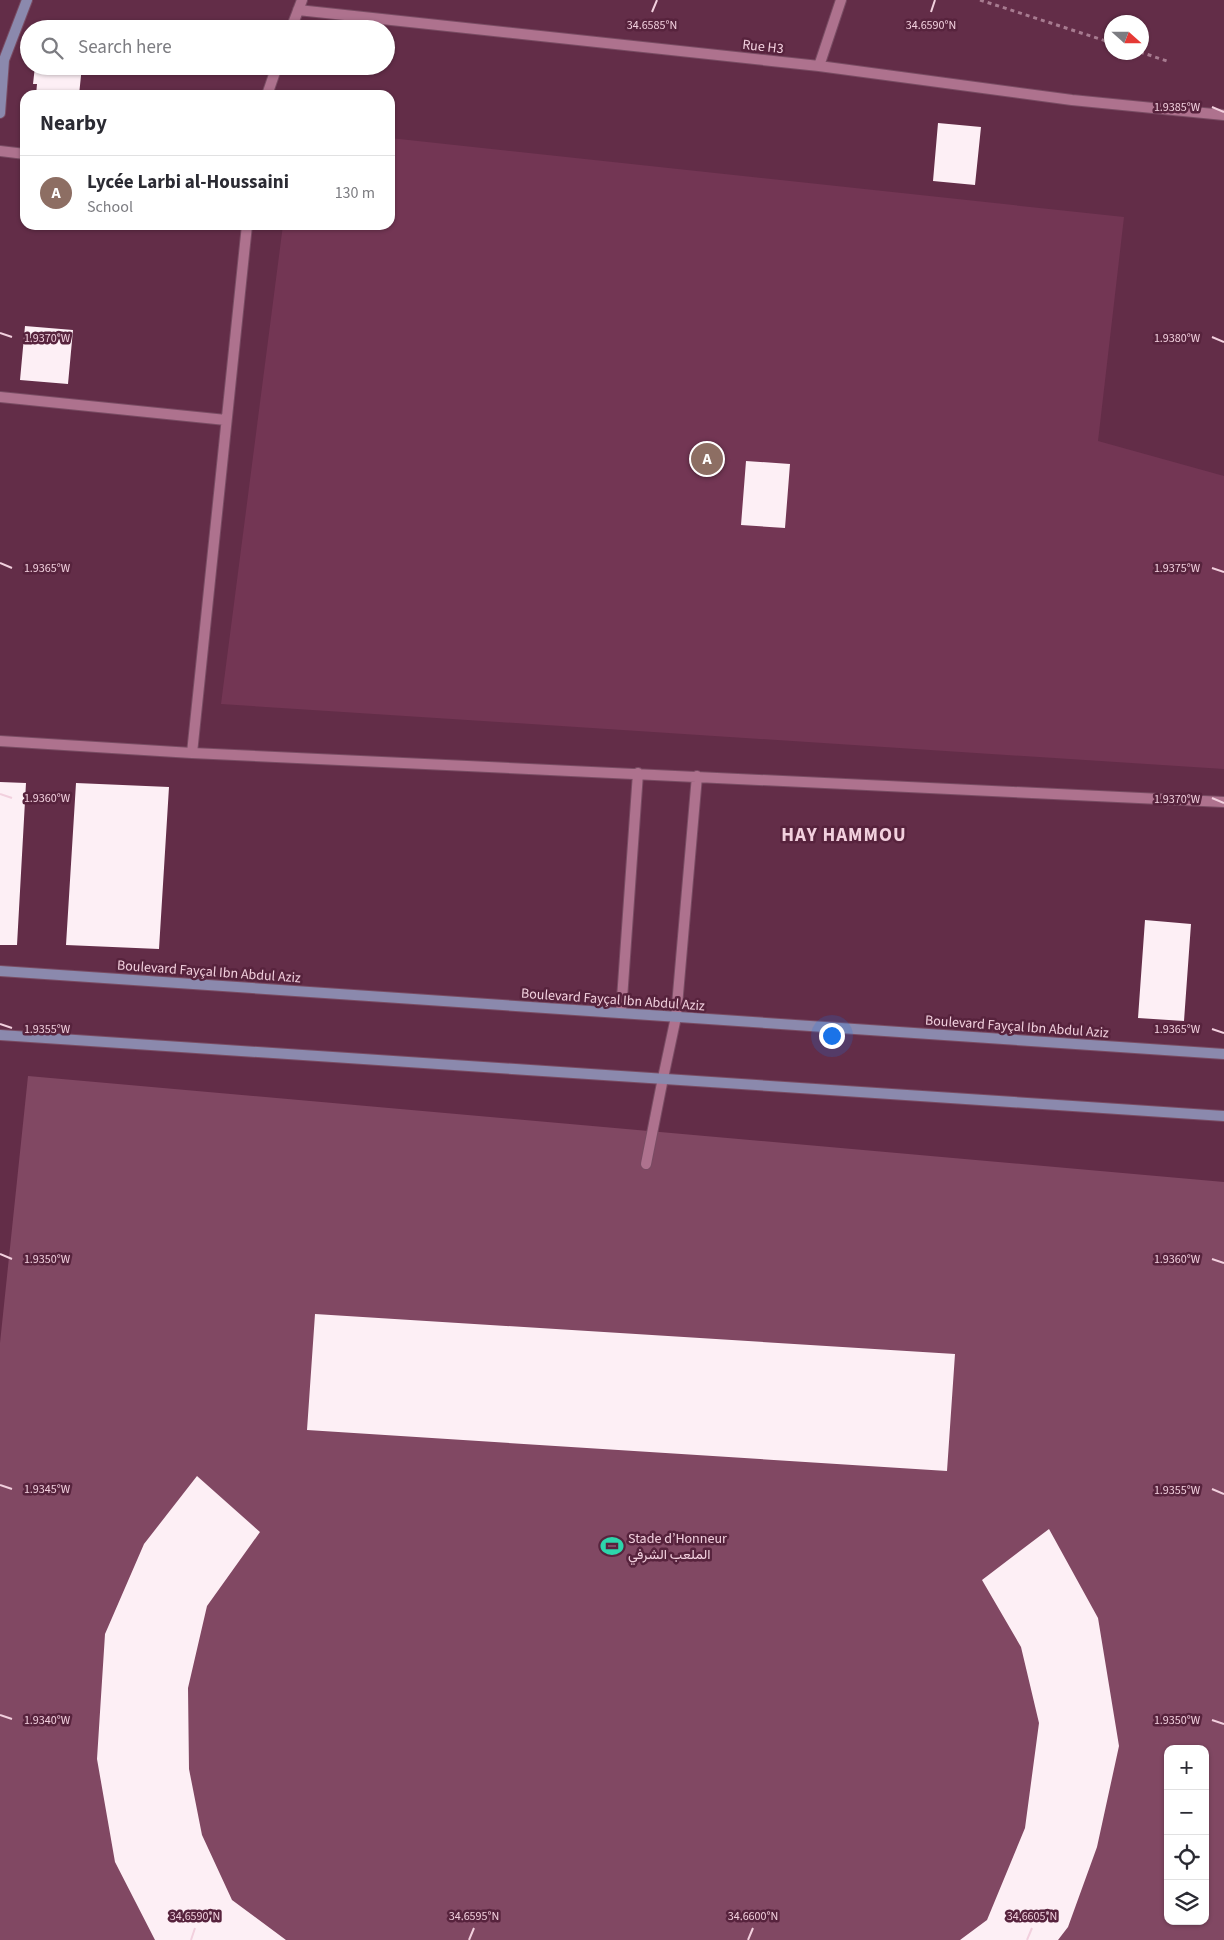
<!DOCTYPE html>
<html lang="en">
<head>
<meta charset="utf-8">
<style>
	:root { --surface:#fff; --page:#f7f7f7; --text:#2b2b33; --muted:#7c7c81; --line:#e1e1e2; --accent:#2c7769 }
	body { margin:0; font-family:"Source Sans 3",Vazirmatn,sans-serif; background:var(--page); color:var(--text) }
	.controls { position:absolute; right:15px; bottom:15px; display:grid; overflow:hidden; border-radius:10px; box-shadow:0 1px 4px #0004 }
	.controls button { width:45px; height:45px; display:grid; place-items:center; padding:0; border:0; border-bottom:1px solid var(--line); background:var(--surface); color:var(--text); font:25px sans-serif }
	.compass { position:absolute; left:1104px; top:15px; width:45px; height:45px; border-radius:50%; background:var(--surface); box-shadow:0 1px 4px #0004; rotate:111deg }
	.you { position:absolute; left:831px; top:1035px; width:18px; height:18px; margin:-12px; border:4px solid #fff; border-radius:50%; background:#1a73e8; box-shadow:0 0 0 8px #1a73e833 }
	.badge { display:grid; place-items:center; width:32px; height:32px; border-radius:50%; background:var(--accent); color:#fff; font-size:16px; font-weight:700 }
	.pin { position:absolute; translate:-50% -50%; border:2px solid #fff; box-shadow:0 1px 5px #0006 }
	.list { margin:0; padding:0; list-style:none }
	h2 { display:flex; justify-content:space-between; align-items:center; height:65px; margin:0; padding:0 20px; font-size:21px }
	h2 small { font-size:16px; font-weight:400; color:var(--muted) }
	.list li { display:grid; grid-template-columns:32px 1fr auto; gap:15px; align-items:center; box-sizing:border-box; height:75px; padding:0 20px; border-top:1px solid var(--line) }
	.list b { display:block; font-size:19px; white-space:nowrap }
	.list p { margin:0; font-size:16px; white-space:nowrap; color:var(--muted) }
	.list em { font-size:16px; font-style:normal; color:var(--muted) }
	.icon { flex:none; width:28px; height:28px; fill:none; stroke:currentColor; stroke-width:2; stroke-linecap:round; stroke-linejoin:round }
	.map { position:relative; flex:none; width:1224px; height:1940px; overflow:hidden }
	.search { position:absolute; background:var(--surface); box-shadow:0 1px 4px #0004; left:20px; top:20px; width:375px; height:55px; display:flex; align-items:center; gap:12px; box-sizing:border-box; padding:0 18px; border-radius:28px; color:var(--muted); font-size:19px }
	.panel { position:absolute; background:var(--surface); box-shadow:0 1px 4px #0004; left:20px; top:90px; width:375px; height:140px; border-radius:15px }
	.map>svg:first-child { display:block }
	.built { fill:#733654 }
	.green { fill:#814863; fill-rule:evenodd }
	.building { fill:#fdeff5 }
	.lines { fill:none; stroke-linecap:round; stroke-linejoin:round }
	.lane-casing { stroke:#794c63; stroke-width:12 }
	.street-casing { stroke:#794c63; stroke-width:12 }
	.secondary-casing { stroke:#794c63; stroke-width:12 }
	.path { stroke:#a77b90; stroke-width:3; stroke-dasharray:4 4; stroke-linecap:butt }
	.lane { stroke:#ae728e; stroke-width:10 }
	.street { stroke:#ae728e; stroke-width:10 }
	.secondary { stroke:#8b89ad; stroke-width:10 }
	.ticks { fill:none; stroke:#f2d0de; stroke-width:2 }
	.labels { text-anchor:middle; stroke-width:5; stroke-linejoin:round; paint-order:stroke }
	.street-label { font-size:14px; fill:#f2d0de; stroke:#57233d }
	.poi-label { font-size:14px; fill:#f2d0de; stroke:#57233d; text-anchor:start }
	.district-label { font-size:19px; font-weight:bold; letter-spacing:1px; fill:#f2d0de; stroke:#57233d }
	.ticks-label { font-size:12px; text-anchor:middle; fill:#f2d0de; stroke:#57233d; stroke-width:5; stroke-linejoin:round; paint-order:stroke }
</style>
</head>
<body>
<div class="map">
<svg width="1224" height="1940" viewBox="0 0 1224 1940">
	<rect width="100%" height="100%" fill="#632d48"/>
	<path class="built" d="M390,138L1124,217L1098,441L1224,476V769L221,704L283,225H390Z"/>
	<path class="green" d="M28,1076L1224,1182V1940H0V1343ZM1168,1749H1205V1921H1168Z"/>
	<path class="building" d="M35,66H82L79,95H36L37,84H33Z
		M938,123L981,127L975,185L933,181Z
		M25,326L73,330L68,384L20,380Z
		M746,461L790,464L785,528L741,525Z
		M0,782L26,783L17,945H0Z
		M76,783L169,787L159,949L66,945Z
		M1145,920L1191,924L1184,1021L1138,1018Z
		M315,1314L955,1354L947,1471L307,1430Z
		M197,1476L260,1532L207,1606L188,1688L189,1769L202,1835L232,1900L286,1940H155L115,1862L97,1759L105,1634L144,1544Z
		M1049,1529L1098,1618L1119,1746L1097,1847L1068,1927L1058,1940H960L987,1920L1025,1828L1039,1723L1021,1647L982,1580Z"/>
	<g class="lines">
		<defs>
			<path id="lane" d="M646,1164L663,1078"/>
			<path id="street" d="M298,10L819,66L1072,100L1224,115
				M291,29L302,0
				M819,66L841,0
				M267,95L277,66
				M0,151L25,154
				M0,397L226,420
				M0,741L192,753L1224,802
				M192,753L247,225
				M621,1013L638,773
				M663,1078L676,1017L697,776"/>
			<path id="secondary" d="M0,113L4,60L27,0
				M0,971L1224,1054
				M0,1035L1224,1116"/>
		</defs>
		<use href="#lane" class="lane-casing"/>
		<use href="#street" class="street-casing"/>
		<use href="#secondary" class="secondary-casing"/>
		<path class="path" d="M980,0L1112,43
			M1140,52L1170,62"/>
		<use href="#lane" class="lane"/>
		<use href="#street" class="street"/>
		<use href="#secondary" class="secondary"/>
	</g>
	<path class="ticks" d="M652,12L657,0M931,12L935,0M1212,107L1224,112M0,333L12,337M1212,337L1224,342M0,563L12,568M1212,568L1224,572M0,794L12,798M1212,798L1224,803M0,1024L12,1028M1212,1029L1224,1033M0,1254L12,1259M1212,1259L1224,1263M0,1485L12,1489M1212,1489L1224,1494M0,1715L12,1719M1212,1720L1224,1724M191,1940L195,1928M469,1940L474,1928M748,1940L753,1928M1027,1940L1032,1928"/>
	<defs>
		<symbol id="stadium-bare" viewBox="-9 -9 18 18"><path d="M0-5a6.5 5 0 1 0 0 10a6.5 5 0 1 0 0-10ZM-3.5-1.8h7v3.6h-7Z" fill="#2dd5ab" stroke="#57233d" stroke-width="2.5" paint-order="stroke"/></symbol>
	</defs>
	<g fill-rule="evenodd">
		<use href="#stadium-bare" x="596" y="1530" width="32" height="32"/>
	</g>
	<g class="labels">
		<g class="street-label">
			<text transform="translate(763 46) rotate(6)" y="5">Rue H3</text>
			<text transform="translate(209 971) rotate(4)" y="5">Boulevard Fayçal Ibn Abdul Aziz</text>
			<text transform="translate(613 999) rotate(4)" y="5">Boulevard Fayçal Ibn Abdul Aziz</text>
			<text transform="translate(1017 1026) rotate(4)" y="5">Boulevard Fayçal Ibn Abdul Aziz</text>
		</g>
		<g class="poi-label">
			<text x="628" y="1543">Stade d’Honneur<tspan x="628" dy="16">الملعب الشرفي</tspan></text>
		</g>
		<g class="district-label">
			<text x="844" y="841">HAY HAMMOU</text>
		</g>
	</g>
	<g class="ticks-label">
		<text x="652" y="29">34.6585°N</text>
		<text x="931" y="29">34.6590°N</text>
		<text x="1177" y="111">1.9385°W</text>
		<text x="47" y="342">1.9370°W</text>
		<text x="1177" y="342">1.9380°W</text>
		<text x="47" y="572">1.9365°W</text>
		<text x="1177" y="572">1.9375°W</text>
		<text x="47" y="802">1.9360°W</text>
		<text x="1177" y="803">1.9370°W</text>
		<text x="47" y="1033">1.9355°W</text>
		<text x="1177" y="1033">1.9365°W</text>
		<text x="47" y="1263">1.9350°W</text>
		<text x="1177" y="1263">1.9360°W</text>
		<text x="47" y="1493">1.9345°W</text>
		<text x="1177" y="1494">1.9355°W</text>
		<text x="47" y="1724">1.9340°W</text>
		<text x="1177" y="1724">1.9350°W</text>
		<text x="195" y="1920">34.6590°N</text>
		<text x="474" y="1920">34.6595°N</text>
		<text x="753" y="1920">34.6600°N</text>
		<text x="1032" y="1920">34.6605°N</text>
	</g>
</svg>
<div class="controls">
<button>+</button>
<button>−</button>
<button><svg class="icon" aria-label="locate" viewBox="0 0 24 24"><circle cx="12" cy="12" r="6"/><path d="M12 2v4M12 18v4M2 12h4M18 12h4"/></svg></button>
<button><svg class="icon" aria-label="layers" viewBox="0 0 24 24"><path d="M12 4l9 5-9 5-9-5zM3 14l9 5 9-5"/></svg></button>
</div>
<svg class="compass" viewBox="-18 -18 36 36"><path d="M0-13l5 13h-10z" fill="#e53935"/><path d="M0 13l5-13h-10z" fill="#7c7c81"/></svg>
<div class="you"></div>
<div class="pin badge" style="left:707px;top:459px;background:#8d6e63">A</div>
<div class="search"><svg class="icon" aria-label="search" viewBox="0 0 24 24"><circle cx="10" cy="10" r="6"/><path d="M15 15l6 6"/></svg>Search here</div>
<section class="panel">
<h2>Nearby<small></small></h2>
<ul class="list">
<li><span class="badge" style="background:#8d6e63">A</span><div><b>Lycée Larbi al-Houssaini</b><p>School</p></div><em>130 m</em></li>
</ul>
</section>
</div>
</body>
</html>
